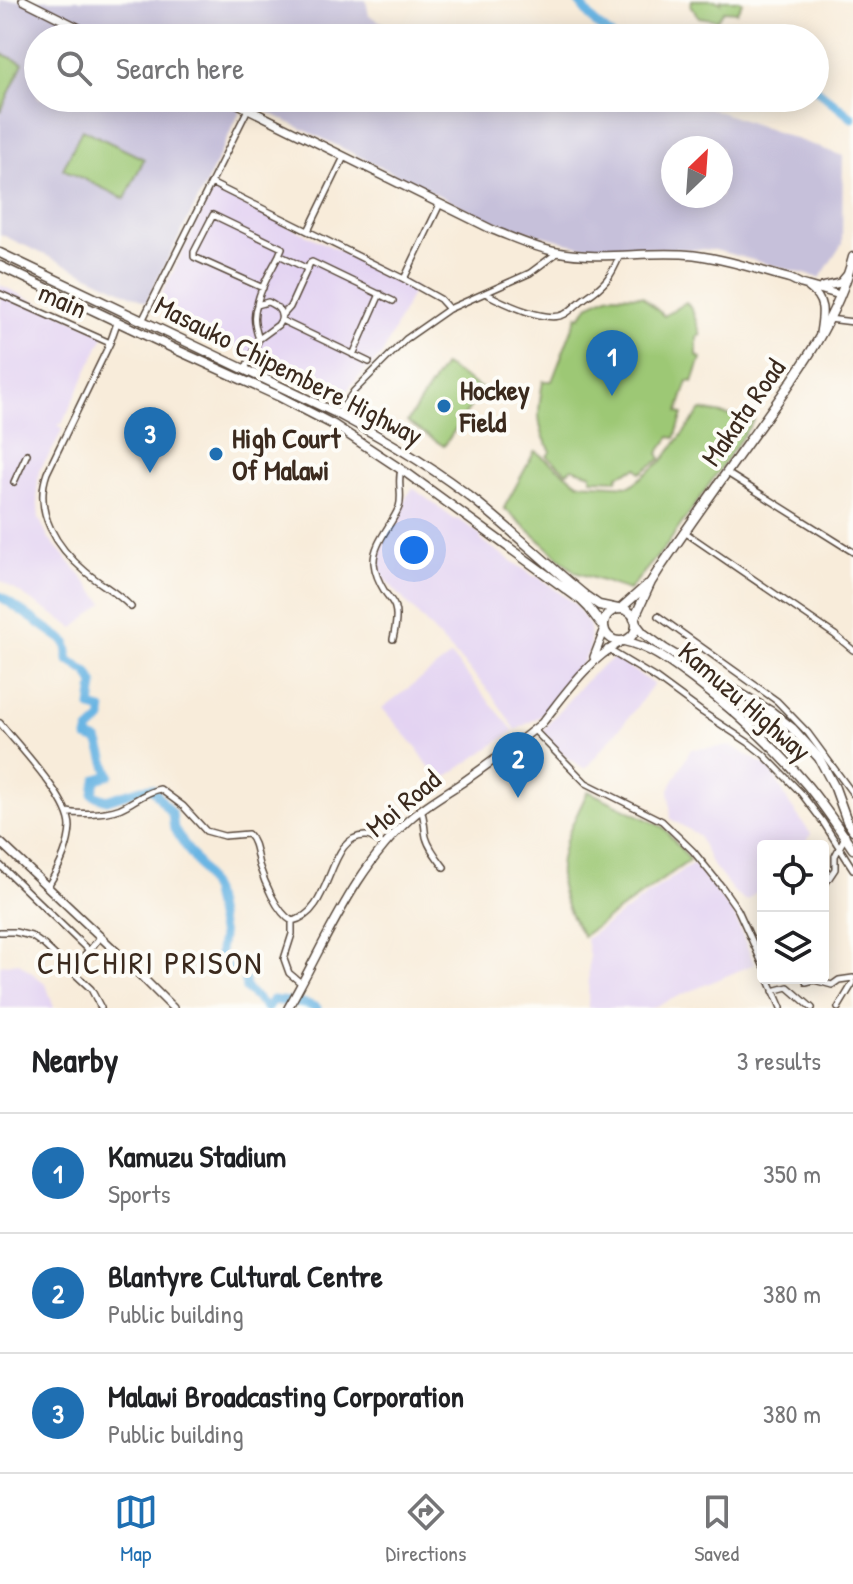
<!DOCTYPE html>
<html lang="en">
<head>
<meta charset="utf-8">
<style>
	:root { --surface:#fff; --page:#f2f2f2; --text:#202124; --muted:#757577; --line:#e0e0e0; --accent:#1f6fb2 }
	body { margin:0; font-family:"Patrick Hand",sans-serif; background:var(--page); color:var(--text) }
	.controls { position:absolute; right:24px; bottom:24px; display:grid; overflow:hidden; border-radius:8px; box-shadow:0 4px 20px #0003 }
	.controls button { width:72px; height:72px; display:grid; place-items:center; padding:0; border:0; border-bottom:2px solid var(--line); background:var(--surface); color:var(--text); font:40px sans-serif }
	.compass { position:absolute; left:661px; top:136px; width:72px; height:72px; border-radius:50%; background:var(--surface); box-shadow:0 4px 20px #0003; rotate:25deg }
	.you { position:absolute; left:414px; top:550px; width:28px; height:28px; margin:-20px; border:6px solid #fff; border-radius:50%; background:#1a73e8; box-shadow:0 0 0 12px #1a73e833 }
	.badge { display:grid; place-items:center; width:52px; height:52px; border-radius:50%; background:var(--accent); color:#fff; font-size:26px; font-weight:700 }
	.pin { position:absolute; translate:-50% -66px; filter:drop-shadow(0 2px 4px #0008) }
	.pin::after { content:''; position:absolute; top:42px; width:28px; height:24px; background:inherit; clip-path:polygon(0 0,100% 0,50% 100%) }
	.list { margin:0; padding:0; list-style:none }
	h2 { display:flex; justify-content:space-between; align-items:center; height:104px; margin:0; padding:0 32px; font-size:34px }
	h2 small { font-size:26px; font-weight:400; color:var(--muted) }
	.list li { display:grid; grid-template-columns:52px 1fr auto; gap:24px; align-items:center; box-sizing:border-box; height:120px; padding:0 32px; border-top:2px solid var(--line) }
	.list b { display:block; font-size:30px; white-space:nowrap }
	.list p { margin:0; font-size:26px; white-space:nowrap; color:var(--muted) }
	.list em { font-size:26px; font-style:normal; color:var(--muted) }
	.icon { flex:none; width:44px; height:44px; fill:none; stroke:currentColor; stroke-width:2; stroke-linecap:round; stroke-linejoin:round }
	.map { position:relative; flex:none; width:853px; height:1008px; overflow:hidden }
	.search { position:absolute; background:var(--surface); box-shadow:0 4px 20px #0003; left:24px; right:24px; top:24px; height:88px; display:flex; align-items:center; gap:20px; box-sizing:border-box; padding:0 28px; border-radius:44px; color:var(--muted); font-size:30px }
	.sheet { height:464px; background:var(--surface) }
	nav { display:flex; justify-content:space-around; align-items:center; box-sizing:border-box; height:112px; border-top:2px solid var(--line); background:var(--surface); font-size:22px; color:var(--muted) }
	nav a { display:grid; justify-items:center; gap:4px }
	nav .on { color:var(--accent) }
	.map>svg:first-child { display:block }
	.built { fill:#e3d3f2 }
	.industrial { fill:#c6c0da; fill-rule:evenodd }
	.green { fill:#9dc875; stroke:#6c794a; stroke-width:2 }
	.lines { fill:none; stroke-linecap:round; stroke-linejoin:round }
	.river { stroke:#6ab5e3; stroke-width:9 }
	.minor-casing { stroke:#57473a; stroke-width:8 }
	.secondary-casing { stroke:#57473a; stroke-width:10 }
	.primary-casing { stroke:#57473a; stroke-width:11 }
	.trunk-casing { stroke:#57473a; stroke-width:11 }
	.minor { stroke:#fff; stroke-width:5 }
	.secondary { stroke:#fff; stroke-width:7 }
	.primary { stroke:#fff; stroke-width:8 }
	.trunk { stroke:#fff; stroke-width:8 }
	.poi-dot { fill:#1f6fb2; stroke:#fdfcf7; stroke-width:3 }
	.labels { text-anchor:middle; stroke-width:8; stroke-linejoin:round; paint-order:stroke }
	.street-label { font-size:28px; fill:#3b2a1e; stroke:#fdfcf7 }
	.poi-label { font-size:28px; font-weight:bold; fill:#3b2a1e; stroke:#fdfcf7; text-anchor:start }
	.quarter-label { font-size:32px; letter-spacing:2px; fill:#3b2a1e; stroke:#fdfcf7 }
</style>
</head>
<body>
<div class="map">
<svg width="853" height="1008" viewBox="0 0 853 1008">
	<rect width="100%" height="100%" fill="#fdfcf7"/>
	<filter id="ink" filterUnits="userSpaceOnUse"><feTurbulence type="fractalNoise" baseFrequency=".0125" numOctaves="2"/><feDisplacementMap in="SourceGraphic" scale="16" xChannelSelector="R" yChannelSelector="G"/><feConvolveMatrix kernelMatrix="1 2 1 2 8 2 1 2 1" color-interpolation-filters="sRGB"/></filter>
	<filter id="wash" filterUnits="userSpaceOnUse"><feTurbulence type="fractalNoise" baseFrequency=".006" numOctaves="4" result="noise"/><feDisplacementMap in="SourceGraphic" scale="32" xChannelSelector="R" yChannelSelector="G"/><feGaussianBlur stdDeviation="1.8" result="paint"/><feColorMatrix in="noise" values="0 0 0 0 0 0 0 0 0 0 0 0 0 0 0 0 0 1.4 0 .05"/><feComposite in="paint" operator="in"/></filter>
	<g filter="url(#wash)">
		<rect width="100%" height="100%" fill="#f8ecda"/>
		<path class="built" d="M213,190L415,287L382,355L353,383L341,399L156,306Z
			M0,285L105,334L62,424H59V426L63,428L53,449L39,471L37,492L39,518L48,537L104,603L74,628L0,580Z
			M413,488L454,519L460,520L481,535V540L535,577L537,576L575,604L590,626V649L575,676L566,685L555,702L542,715L516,730L490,692L379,573L378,549L399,518L407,496Z
			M451,656L514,731L439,782L416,747L382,708Z
			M614,658L654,684L629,717L585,769L553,748L540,734L584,682L597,670Z
			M732,746L771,769L790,805L811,834L803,846H763V887L746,901L734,892L711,863L698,835L671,819L669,789L691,749Z
			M693,863L734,914L754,964L651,1008H588L589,956L586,939Z
			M18,962L46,984L54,1008H0V965Z"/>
		<path class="industrial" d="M0,0H366L369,16L415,38H38V98H681L843,156L842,244L820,278L715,250L580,246L492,221L245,101L205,186L146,302L0,234ZM673,148H721V196H673Z"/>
		<path class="green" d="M692,0H715L721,3V0H739L742,3L737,12L724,11L717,20L699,17L690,5Z
			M0,53L23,63L1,111H0Z
			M82,129L144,159L125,199L63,169Z
			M610,295L642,296L664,316L686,302L692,310L701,335L697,336V356L701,358L693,382L688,381L678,412L683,414L675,438L670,437L658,453L661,459L640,473L637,468L618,475L617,480L591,479V474L572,468L567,472L547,456L551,451C535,426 538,409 543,381H552L577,316L580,317L590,304Z
			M444,365L482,389L444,446L407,422Z
			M701,410L754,420L667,545L629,590L575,572L504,508L535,451L578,483L630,486L662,461Z
			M588,791L663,827L690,860L583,936C544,876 560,850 588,791Z"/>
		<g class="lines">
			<path class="river" d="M577,0L596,24L614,38
				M815,88L852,118
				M0,596L66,642L68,652V660L88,673L94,684L91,707L102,710V719L89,731L87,737L98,741C104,753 104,763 110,775L97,779L94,787L93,795L107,800L141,789L152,788L172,814L174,829L202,870L213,892L222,936L219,958L223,968H243L246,989L267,1008L273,1000L307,1004L317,1008"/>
		</g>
	</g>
	<g filter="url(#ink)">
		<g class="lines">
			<defs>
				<path id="minor" d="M211,183L404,279L440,299L449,309
					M308,231L344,157
					M279,255L308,269
					M404,279L440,204
					M0,294L110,343
					M487,294C504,303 547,324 565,314C572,310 578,303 585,298C605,285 611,277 620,255
					M257,305C260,288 271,271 279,255L282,248L213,215L194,252V257L263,288
					M282,316L290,307L310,263L312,262L393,301
					M829,319L853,322
					M281,320L369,362
					M142,321L248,109
					M117,323L110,343L47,473C33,512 57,548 86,572C101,585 117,592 131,607
					M353,355L380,294
					M245,369L259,339L278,325L281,320C283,310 276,306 268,302L257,305C252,316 255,328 259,339
					M338,414L354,391L406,339L449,309L530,273L557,253
					M727,473L853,552
					M14,482L27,454
					M686,533L835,635L853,650
					M658,616L777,701L808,733L853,794
					M393,639C395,630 398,617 395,608C394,602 388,597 385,592C380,584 375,574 374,563C373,543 392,525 399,507C403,495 397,482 401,470
					M607,649L657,679L702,712L749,743L764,755L801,793L823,822L853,869
					M0,723C18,746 70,799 70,827C69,847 58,870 48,886
					M534,730L586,783L662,821L693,851L722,887L738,910L763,965
					M421,809C425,820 424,827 426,837C429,848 437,858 444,867
					M67,812C81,815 112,814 125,806C136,800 148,791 160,789L183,806L206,831L224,836L248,834C256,842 256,854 259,865C264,881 277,913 292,921V934L284,959L289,973L301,983
					M0,865L88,950
					M823,887L835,869V856L846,835
					M292,921C334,913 326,833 367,836C373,837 379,842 384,845
					M0,932H15L31,936L44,945L91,989L101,1008
					M73,970L101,936
					M768,978L781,1008
					M806,982L814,980L832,985L839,980L853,978
					M773,991L788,987L812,1008
					M838,1008L853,983"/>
				<path id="secondary" d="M23,0L99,38
					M226,98L493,230C514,238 535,248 557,252C602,261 649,250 694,255C727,259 758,270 791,279L801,284L840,295
					M822,287L840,283L846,276
					M809,288C826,300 823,314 820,333
					M594,657L604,631
					M0,842L124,959L173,1008
					M288,1008C326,942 354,868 412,817C427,804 446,793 463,782C490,763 517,744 542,723C566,693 587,661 621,642"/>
				<path id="primary" d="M620,609L647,585
					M634,619L651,582L658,571C687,528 717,486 747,444C788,386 835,328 853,257"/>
				<path id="trunk" d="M0,253L338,414C387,440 435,468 478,503C515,533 549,566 586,596L599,605L618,609
					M0,266L179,351L278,396L334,425L408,474L581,600L589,608L604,628
					M604 625a16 16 0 1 1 32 0a16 16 0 1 1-32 0Z
					M636,624L643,633L665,649L772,712L792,728L819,758L835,788L847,821L853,830
					M624,641C651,647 671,663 693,679C734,710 773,745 806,784C823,804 838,827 853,849"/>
			</defs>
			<use href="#minor" class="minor-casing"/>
			<use href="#secondary" class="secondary-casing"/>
			<use href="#primary" class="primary-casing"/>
			<use href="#trunk" class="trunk-casing"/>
			<use href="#minor" class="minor"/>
			<use href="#secondary" class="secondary"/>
			<use href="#primary" class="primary"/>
			<use href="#trunk" class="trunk"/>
		</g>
	</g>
	<g class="poi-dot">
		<circle cx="444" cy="406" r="8"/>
		<circle cx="216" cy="454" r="8"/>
	</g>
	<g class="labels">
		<g class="street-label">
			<text transform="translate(63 300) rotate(24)" y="10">main</text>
			<text transform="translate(289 370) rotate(27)" y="10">Masauko Chipembere Highway</text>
			<text transform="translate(743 412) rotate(-55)" y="10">Makata Road</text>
			<text transform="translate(745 701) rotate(41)" y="10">Kamuzu Highway</text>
			<text transform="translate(403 803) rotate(-40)" y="10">Moi Road</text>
		</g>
		<g class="poi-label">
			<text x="460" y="400">Hockey<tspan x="460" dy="32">Field</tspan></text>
			<text x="232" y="448">High Court<tspan x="232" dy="32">Of Malawi</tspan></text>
		</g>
		<g class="quarter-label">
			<text x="150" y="974">CHICHIRI PRISON</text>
		</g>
	</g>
</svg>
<div class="controls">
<button><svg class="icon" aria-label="locate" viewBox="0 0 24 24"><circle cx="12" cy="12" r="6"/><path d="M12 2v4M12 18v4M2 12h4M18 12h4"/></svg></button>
<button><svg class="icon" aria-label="layers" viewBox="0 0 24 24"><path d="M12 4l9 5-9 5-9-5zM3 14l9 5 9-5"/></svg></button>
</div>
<svg class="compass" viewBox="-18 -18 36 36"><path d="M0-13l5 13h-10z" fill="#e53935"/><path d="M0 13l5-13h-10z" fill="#757577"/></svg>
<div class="you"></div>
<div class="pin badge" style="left:612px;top:396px">1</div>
<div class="pin badge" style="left:518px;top:798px">2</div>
<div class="pin badge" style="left:150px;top:473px">3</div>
<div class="search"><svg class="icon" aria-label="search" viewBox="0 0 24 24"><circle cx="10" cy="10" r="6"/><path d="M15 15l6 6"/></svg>Search here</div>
</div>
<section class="sheet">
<h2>Nearby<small>3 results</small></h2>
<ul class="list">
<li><span class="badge">1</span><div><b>Kamuzu Stadium</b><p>Sports</p></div><em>350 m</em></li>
<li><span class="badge">2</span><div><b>Blantyre Cultural Centre</b><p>Public building</p></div><em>380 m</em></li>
<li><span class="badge">3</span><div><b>Malawi Broadcasting Corporation</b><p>Public building</p></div><em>380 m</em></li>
</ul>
</section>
<nav>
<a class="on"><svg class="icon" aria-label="map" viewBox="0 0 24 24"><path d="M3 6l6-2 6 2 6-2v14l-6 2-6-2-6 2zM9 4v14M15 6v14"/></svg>Map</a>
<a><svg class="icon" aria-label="directions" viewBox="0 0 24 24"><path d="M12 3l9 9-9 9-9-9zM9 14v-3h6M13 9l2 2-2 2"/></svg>Directions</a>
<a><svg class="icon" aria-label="saved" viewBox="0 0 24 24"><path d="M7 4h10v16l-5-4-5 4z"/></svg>Saved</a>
</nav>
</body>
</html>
